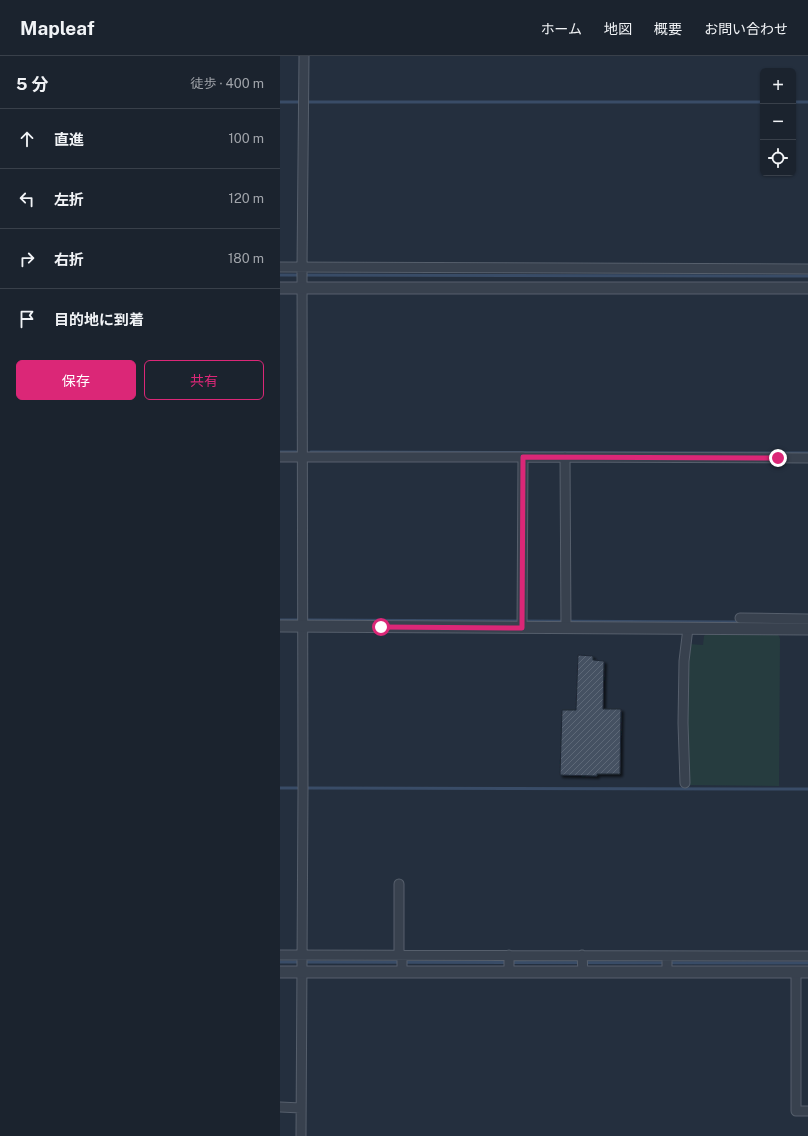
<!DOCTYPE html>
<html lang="ja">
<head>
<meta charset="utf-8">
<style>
	:root { --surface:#1b232e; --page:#282f3a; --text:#f1f3f6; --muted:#a0a4aa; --line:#39404a; --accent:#db2777 }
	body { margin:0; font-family:"Public Sans","Noto Sans JP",sans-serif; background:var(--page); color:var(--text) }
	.controls { position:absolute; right:12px; top:12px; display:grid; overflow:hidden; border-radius:6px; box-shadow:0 1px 3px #0004 }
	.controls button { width:36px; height:36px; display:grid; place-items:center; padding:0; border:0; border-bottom:1px solid var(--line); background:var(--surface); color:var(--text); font:20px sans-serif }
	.stop { position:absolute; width:12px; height:12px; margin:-9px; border:3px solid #db2777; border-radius:50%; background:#fff }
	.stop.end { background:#db2777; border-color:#fff; box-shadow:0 1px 4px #0008 }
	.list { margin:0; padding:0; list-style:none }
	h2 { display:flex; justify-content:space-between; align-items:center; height:52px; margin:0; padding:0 16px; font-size:17px }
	h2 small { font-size:13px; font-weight:400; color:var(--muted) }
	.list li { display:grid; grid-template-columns:26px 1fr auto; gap:12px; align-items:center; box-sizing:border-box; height:60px; padding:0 16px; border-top:1px solid var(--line) }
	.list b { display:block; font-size:15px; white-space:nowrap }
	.list em { font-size:13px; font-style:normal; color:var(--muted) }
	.actions { display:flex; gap:8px; padding:12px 16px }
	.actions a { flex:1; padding:9px 0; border:1px solid var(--accent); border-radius:6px; text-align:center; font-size:14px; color:var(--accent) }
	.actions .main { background:var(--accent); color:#fff }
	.icon { flex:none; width:22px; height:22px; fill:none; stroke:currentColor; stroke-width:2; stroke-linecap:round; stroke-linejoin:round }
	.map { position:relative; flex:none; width:528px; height:1080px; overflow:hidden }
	header { display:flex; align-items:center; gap:24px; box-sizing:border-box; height:56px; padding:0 20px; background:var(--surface); border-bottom:1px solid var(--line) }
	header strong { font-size:19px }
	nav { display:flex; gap:22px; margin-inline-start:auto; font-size:14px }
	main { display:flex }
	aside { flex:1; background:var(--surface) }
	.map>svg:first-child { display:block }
	.grass { fill:#263c3f }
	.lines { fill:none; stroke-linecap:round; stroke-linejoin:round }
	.stream { stroke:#394c67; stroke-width:3 }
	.building { fill:url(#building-hatch); stroke:#1f2835; filter:url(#shadow) }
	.minor-casing { stroke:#565f6c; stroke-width:11 }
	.tertiary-casing { stroke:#565f6c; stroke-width:13 }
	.minor { stroke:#38414e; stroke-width:9 }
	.tertiary { stroke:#38414e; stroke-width:11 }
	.route { stroke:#db2777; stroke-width:5 }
</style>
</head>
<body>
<header>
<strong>Mapleaf</strong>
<nav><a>ホーム</a><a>地図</a><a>概要</a><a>お問い合わせ</a></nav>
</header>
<main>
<aside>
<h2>5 分<small>徒歩 · 400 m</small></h2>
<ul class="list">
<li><svg class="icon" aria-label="ahead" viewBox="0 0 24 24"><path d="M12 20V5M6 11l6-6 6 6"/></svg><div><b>直進</b></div><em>100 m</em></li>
<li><svg class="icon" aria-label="left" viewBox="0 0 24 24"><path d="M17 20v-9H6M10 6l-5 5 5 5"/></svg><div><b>左折</b></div><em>120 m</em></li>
<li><svg class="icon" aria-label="right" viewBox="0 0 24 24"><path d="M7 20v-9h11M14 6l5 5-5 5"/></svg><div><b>右折</b></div><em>180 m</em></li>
<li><svg class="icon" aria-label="arrive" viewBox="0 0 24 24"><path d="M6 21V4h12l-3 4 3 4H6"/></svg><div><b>目的地に到着</b></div></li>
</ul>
<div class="actions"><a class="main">保存</a><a>共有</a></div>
</aside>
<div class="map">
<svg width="528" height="1080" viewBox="0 0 528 1080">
	<defs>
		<pattern id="building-hatch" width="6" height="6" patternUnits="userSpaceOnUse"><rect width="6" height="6" fill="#455162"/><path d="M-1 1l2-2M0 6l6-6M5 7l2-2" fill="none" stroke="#5d6877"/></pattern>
		<filter id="shadow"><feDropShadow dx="2.5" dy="2.5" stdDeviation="1" flood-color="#0009"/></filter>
	</defs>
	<rect width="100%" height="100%" fill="#242f3e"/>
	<path class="grass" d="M426,578H496L499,580L500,583L499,730L406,729V655L409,588L423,589L424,580Z"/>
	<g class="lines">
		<path class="stream" d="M0,46H483
			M513,46H528
			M0,219L528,220
			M0,396H16
			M31,396L528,397
			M0,564H18
			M27,564L461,566
			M0,732H17
			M26,732L528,733
			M0,906L528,907"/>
	</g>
	<path class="building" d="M298,599L313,600V604L324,605L323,653H341L340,718H317V720L280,719L282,654H296Z"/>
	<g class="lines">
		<defs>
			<path id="minor" d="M0,211L528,213
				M0,401H243L528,402
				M285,401L286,572
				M460,562L528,563
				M242,572L243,401
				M405,727L403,667L404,605L408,572
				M0,899L528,900
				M119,899V828
				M302,899L303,916
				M387,900V916
				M122,916V899
				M229,916V899
				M516,916V1055H528
				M0,1051L21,1052
				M21,1080L23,734L22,211L24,0"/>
			<path id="tertiary" d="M0,232H528
				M0,570L528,573
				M0,916H528"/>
		</defs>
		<use href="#minor" class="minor-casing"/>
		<use href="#tertiary" class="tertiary-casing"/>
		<use href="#minor" class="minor"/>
		<use href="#tertiary" class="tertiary"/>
	</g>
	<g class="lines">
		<path class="route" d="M101,571L242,572L243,401L498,402"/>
	</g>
</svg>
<div class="controls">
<button>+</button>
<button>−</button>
<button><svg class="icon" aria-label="locate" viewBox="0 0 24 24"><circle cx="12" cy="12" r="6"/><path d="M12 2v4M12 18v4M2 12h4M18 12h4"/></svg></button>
</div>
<div class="stop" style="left:101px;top:571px"></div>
<div class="stop end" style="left:498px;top:402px"></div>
</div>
</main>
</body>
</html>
